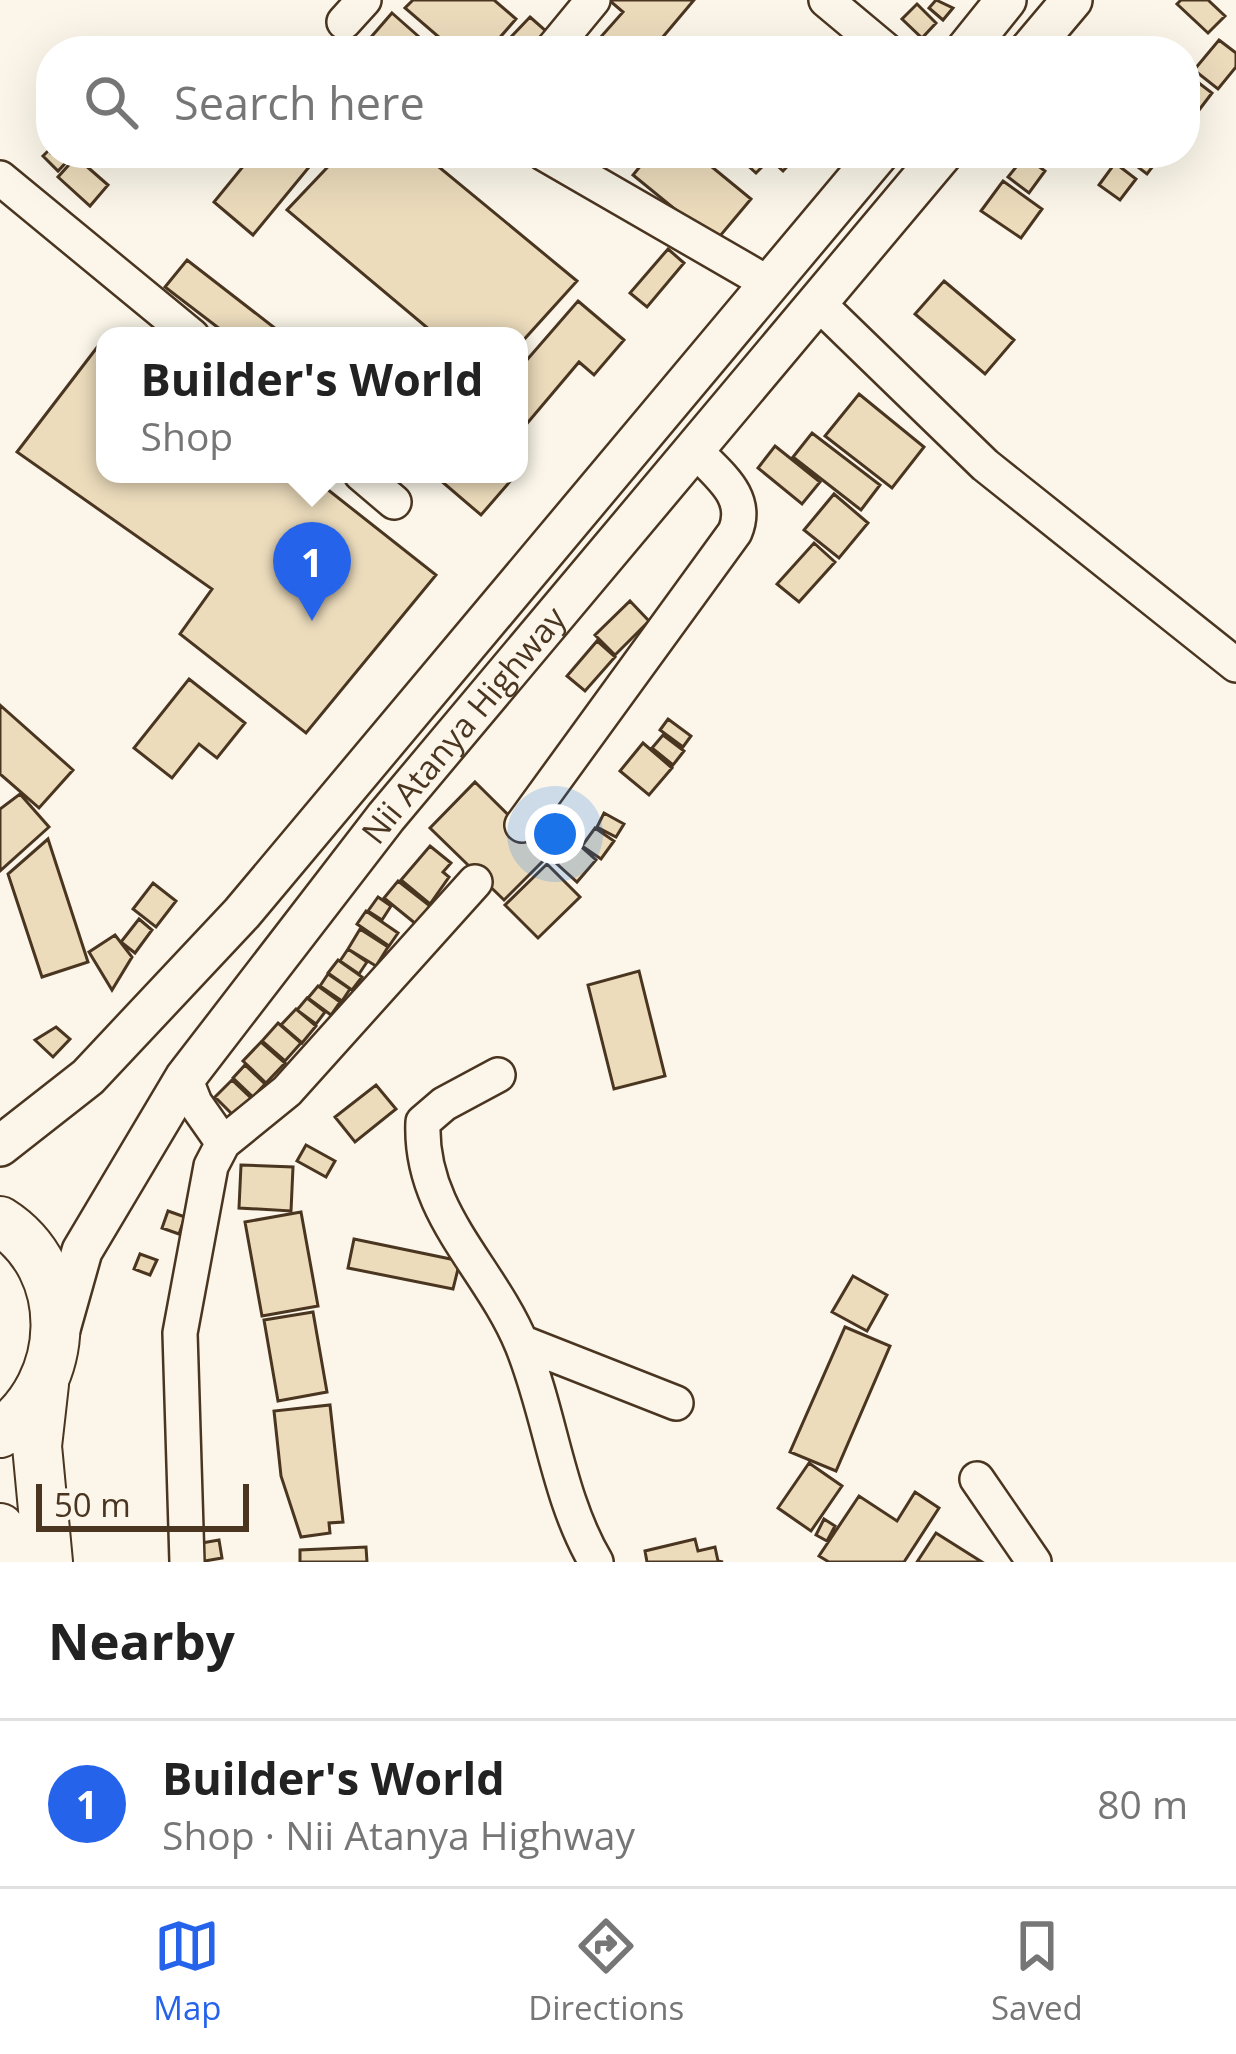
<!DOCTYPE html>
<html lang="en">
<head>
<meta charset="utf-8">
<style>
	:root { --surface:#fff; --page:#f2f2f2; --text:#222; --muted:#767676; --line:#e0e0e0; --accent:#2563eb }
	body { margin:0; font-family:"Open Sans",sans-serif; background:var(--page); color:var(--text) }
	.scale { position:absolute; left:36px; bottom:30px; width:213px; box-sizing:border-box; padding-left:12px; border:6px solid #4a3520; border-top:0; font-size:33px; line-height:42px; white-space:nowrap; color:#4a3520; -webkit-text-stroke:9px #fbf6e9; paint-order:stroke }
	.you { position:absolute; left:555px; top:834px; width:42px; height:42px; margin:-30px; border:9px solid #fff; border-radius:50%; background:#1a73e8; box-shadow:0 0 0 18px #1a73e833 }
	.badge { display:grid; place-items:center; width:78px; height:78px; border-radius:50%; background:var(--accent); color:#fff; font-size:39px; font-weight:700 }
	.pin { position:absolute; translate:-50% -99px; filter:drop-shadow(0 3px 6px #0008) }
	.pin::after { content:''; position:absolute; top:63px; width:42px; height:36px; background:inherit; clip-path:polygon(0 0,100% 0,50% 100%) }
	.popup { position:absolute; left:96px; top:327px; width:432px; height:156px; box-sizing:border-box; display:grid; place-content:center; border-radius:24px; background:var(--surface); filter:drop-shadow(0 3px 9px #0005); font-size:39px; white-space:nowrap; color:var(--muted) }
	.popup b { font-size:45px; color:var(--text) }
	.popup::after { content:''; position:absolute; left:50%; top:100%; margin-left:-24px; border:24px solid transparent; border-top-color:var(--surface) }
	.list { margin:0; padding:0; list-style:none }
	h2 { display:flex; justify-content:space-between; align-items:center; height:156px; margin:0; padding:0 48px; font-size:51px }
	h2 small { font-size:39px; font-weight:400; color:var(--muted) }
	.list li { display:grid; grid-template-columns:78px 1fr auto; gap:36px; align-items:center; box-sizing:border-box; height:168px; padding:0 48px; border-top:3px solid var(--line) }
	.list b { display:block; font-size:45px; white-space:nowrap }
	.list p { margin:0; font-size:39px; white-space:nowrap; color:var(--muted) }
	.list em { font-size:39px; font-style:normal; color:var(--muted) }
	.icon { flex:none; width:66px; height:66px; fill:none; stroke:currentColor; stroke-width:2; stroke-linecap:round; stroke-linejoin:round }
	.map { position:relative; flex:none; width:1236px; height:1562px; overflow:hidden }
	.search { position:absolute; background:var(--surface); box-shadow:0 12px 48px #0002; left:36px; right:36px; top:36px; height:132px; display:flex; align-items:center; gap:30px; box-sizing:border-box; padding:0 42px; border-radius:48px; color:var(--muted); font-size:45px }
	.sheet { height:324px; background:var(--surface) }
	nav { display:flex; justify-content:space-around; align-items:center; box-sizing:border-box; height:168px; border-top:3px solid var(--line); background:var(--surface); font-size:33px; color:var(--muted) }
	nav a { display:grid; justify-items:center; gap:6px }
	nav .on { color:var(--accent) }
	.map>svg:first-child { display:block }
	.building { fill:#ecdcbc; stroke:#4a3520; stroke-width:3 }
	.lines { fill:none; stroke-linecap:round; stroke-linejoin:round }
	.minor-casing { stroke:#4a3520; stroke-width:38 }
	.major-casing { stroke:#4a3520; stroke-width:44 }
	.highway-casing { stroke:#4a3520; stroke-width:52 }
	.minor { stroke:#fbf6e9; stroke-width:33 }
	.major { stroke:#fbf6e9; stroke-width:39 }
	.highway { stroke:#fbf6e9; stroke-width:48 }
	.labels { text-anchor:middle; stroke-width:9; stroke-linejoin:round; paint-order:stroke }
	.street-label { font-size:33px; fill:#4a3520; stroke:#fbf6e9 }
</style>
</head>
<body>
<div class="map">
<svg width="1236" height="1562" viewBox="0 0 1236 1562">
	<rect width="100%" height="100%" fill="#fbf6e9"/>
	<path class="building" d="M413,0H494L516,19L488,51L478,45L473,51H455L405,8Z
		M609,0H694L651,51H613L599,39L623,12Z
		M936,0L953,8L943,20L929,8Z
		M1181,0H1208L1225,16L1208,33L1177,4Z
		M917,4L936,23L922,38L902,19Z
		M392,13L435,51H359Z
		M530,17L546,31L527,51L511,37Z
		M1219,40L1236,53V67L1218,89L1194,70Z
		M1191,77L1212,93L1196,114L1185,105V85Z
		M51,148V153L74,154L58,171L43,156Z
		M254,153L319,155L253,235L214,202Z
		M341,153H422L577,281L519,345V336H437L287,210Z
		M651,153H695L751,199L715,242L633,175Z
		M734,153H800L783,171L770,159L756,173Z
		M1130,153H1163L1147,174L1126,158Z
		M1025,156L1045,171L1029,193L1008,177Z
		M76,157L108,185L90,206L58,177Z
		M1115,163L1136,179L1120,200L1099,185Z
		M1003,181L1042,209L1021,238L981,211Z
		M668,249L684,263L647,307L630,293Z
		M187,260L285,336H229L165,287Z
		M944,281L1014,340L985,374L915,314Z
		M578,301L624,340L594,375L579,362L519,433V369Z
		M105,337V474H308L436,575L306,733L180,634L212,589L17,452Z
		M859,394L924,447L892,488L825,436Z
		M812,433L880,485L861,510L793,457Z
		M775,446L820,482L802,504L758,468Z
		M433,474H508L513,478L481,515Z
		M834,494L868,523L839,558L804,530Z
		M814,543L835,562L799,602L777,584Z
		M630,601L649,621L615,655L595,635Z
		M597,641L615,657L585,691L567,676Z
		M189,679L245,723L217,758L199,744L172,778L134,748Z
		M0,705L73,770L39,808L0,774Z
		M668,719L691,736L683,747L660,730Z
		M663,735L684,751L673,765L652,748Z
		M643,743L672,768L649,795L620,771Z
		M475,782L549,855L504,900L430,828Z
		M20,794L49,827L0,871V809Z
		M604,813L624,824L616,837L597,827Z
		M595,828L614,841L601,859L582,846Z
		M48,839L88,962L42,977L8,874Z
		M577,843L596,860L577,882L557,864Z
		M430,846L451,863L443,872L449,877L430,904L401,880Z
		M547,864L580,897L538,938L505,905Z
		M398,881L430,906L416,924L384,898Z
		M153,883L176,901L156,927L133,909Z
		M378,897L391,906L382,920L368,911Z
		M366,911L398,933L389,946L357,924Z
		M139,919L152,930L135,953L121,942Z
		M360,929L388,947L376,966L348,949Z
		M115,935L132,957L112,990L89,952Z
		M348,949L367,962L359,974L340,961Z
		M338,960L362,977L352,990L328,973Z
		M639,971L665,1076L614,1089L588,985Z
		M328,974L350,989L342,1001L320,986Z
		M318,986L340,1002L331,1015L308,998Z
		M307,998L325,1012L316,1024L297,1010Z
		M296,1009L316,1026L302,1043L281,1025Z
		M278,1023L301,1043L285,1061L262,1041Z
		M56,1027L70,1039L53,1057L35,1040Z
		M261,1042L285,1063L266,1083L243,1061Z
		M245,1065L265,1084L253,1097L233,1078Z
		M232,1080L251,1098L234,1116L215,1097Z
		M376,1085L396,1109L355,1142L335,1117Z
		M306,1145L335,1161L326,1177L297,1161Z
		M241,1165L293,1167L291,1211L239,1208Z
		M168,1211L185,1217L179,1234L162,1228Z
		M301,1212L318,1306L262,1316L245,1222Z
		M354,1239L460,1261L453,1289L348,1268Z
		M140,1254L157,1260L150,1275L134,1269Z
		M853,1276L887,1295L867,1331L832,1312Z
		M313,1312L327,1392L278,1401L264,1320Z
		M845,1327L890,1346L836,1471L790,1452Z
		M330,1405L343,1522L329,1523L330,1533L301,1537L281,1476L274,1411Z
		M809,1463L842,1486L811,1531L778,1508Z
		M915,1492L939,1508L904,1562H829L819,1556L859,1496L897,1521Z
		M824,1519L835,1526L827,1541L816,1535Z
		M936,1533L982,1562H917Z
		M695,1539L698,1551L715,1547L718,1561L723,1562H647L645,1551Z
		M219,1540L222,1558L199,1562L196,1544Z
		M366,1547L367,1562H300V1550Z"/>
	<g class="lines">
		<defs>
			<path id="minor" d="M826,0L887,51
				M344,22L364,0
				M551,51L593,0
				M543,153L768,283
				M0,178L192,336
				M817,302L985,465L1236,665
				M361,474L394,502
				M522,825L735,532C750,496 718,475 695,450
				M498,1075L444,1104L423,1122C419,1213 490,1267 522,1345C551,1416 557,1496 596,1562
				M185,1078L195,1103L223,1143
				M521,1342L676,1403
				M977,1479L1034,1562
				M187,1562L180,1333L211,1166L223,1143L287,1091L475,882"/>
			<g id="major">
				<path d="M965,51L1006,0"/>
				<path d="M1029,51L1072,0"/>
				<path d="M0,1146L88,1077L242,913L879,153"/>
				<path id="s1" d="M60,1329L82,1251L185,1078L386,817L943,153"/>
			</g>
			<path id="highway" d="M0,1221C76,1269 72,1383 0,1433
				M44,1384L37,1446L48,1562
				M0,1528L25,1562"/>
		</defs>
		<use href="#minor" class="minor-casing"/>
		<use href="#major" class="major-casing"/>
		<use href="#highway" class="highway-casing"/>
		<use href="#minor" class="minor"/>
		<use href="#major" class="major"/>
		<use href="#highway" class="highway"/>
	</g>
	<g class="labels">
		<g class="street-label">
			<text dy="12" stroke="none"><textPath href="#s1" startOffset="732">Nii Atanya Highway</textPath></text>
		</g>
	</g>
</svg>
<div class="scale">50 m</div>
<div class="you"></div>
<div class="pin badge" style="left:312px;top:621px">1</div>
<div class="popup"><b>Builder's World</b>Shop</div>
<div class="search"><svg class="icon" aria-label="search" viewBox="0 0 24 24"><circle cx="10" cy="10" r="6"/><path d="M15 15l6 6"/></svg>Search here</div>
</div>
<section class="sheet">
<h2>Nearby<small></small></h2>
<ul class="list">
<li><span class="badge">1</span><div><b>Builder's World</b><p>Shop · Nii Atanya Highway</p></div><em>80 m</em></li>
</ul>
</section>
<nav>
<a class="on"><svg class="icon" aria-label="map" viewBox="0 0 24 24"><path d="M3 6l6-2 6 2 6-2v14l-6 2-6-2-6 2zM9 4v14M15 6v14"/></svg>Map</a>
<a><svg class="icon" aria-label="directions" viewBox="0 0 24 24"><path d="M12 3l9 9-9 9-9-9zM9 14v-3h6M13 9l2 2-2 2"/></svg>Directions</a>
<a><svg class="icon" aria-label="saved" viewBox="0 0 24 24"><path d="M7 4h10v16l-5-4-5 4z"/></svg>Saved</a>
</nav>
</body>
</html>
